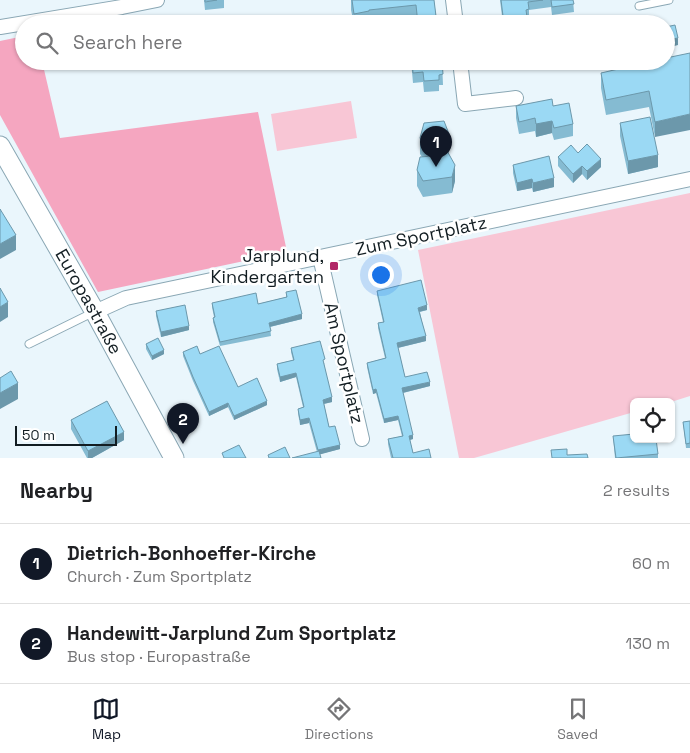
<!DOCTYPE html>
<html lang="en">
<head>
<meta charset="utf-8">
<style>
	:root { --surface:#fff; --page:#f6f6f6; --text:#202124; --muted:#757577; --line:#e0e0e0; --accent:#111827 }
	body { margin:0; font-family:"Space Grotesk",sans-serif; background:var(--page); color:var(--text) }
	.controls { position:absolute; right:15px; bottom:15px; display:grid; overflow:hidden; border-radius:8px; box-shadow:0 1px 4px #0004 }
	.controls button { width:45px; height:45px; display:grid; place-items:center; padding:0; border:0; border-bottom:1px solid var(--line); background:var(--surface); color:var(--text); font:25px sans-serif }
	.scale { position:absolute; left:15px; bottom:12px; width:102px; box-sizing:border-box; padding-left:5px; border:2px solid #121d22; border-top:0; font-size:14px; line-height:18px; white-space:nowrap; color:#121d22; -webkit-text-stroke:4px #fff; paint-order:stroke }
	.you { position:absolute; left:380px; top:274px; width:18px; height:18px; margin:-12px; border:4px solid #fff; border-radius:50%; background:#1a73e8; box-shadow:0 0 0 8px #1a73e833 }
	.badge { display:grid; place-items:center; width:32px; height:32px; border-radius:50%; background:var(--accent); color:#fff; font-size:16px; font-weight:700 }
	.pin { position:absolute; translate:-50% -41px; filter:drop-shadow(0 1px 2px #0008) }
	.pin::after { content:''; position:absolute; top:26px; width:18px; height:15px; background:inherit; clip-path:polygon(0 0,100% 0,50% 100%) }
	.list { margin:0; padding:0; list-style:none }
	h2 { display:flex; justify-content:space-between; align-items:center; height:65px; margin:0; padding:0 20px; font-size:21px }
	h2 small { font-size:16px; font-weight:400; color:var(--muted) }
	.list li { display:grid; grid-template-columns:32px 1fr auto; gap:15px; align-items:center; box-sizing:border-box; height:80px; padding:0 20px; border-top:1px solid var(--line) }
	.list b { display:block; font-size:19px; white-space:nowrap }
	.list p { margin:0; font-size:16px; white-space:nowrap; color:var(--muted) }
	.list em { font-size:16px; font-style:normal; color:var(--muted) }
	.icon { flex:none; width:28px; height:28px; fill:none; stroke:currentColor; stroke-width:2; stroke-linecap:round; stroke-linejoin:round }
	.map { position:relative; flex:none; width:690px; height:458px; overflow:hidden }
	.search { position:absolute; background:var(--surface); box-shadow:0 1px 4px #0004; left:15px; right:15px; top:15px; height:55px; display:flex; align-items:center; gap:12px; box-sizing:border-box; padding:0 18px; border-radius:28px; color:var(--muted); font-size:19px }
	.sheet { height:225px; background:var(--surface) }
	nav { display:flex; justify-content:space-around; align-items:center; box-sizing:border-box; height:70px; border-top:1px solid var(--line); background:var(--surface); font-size:14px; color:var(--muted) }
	nav a { display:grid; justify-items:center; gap:2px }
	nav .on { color:var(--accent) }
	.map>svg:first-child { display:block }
	.green { fill:#f8c6d5 }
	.forest { fill:#f5a6c0 }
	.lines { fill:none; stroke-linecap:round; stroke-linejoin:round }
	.service-casing { stroke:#8aa7b4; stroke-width:9 }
	.minor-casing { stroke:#8aa7b4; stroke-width:16 }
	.secondary-casing { stroke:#8aa7b4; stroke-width:21 }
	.service { stroke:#fff; stroke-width:7 }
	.minor { stroke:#fff; stroke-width:14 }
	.secondary { stroke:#fff; stroke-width:19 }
	.wall { fill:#85bbd2 }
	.shaded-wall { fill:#6c98ab }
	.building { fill:#9bd9f4; stroke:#6c98ab }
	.poi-dot { fill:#b12766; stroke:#fff; stroke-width:2 }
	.labels { text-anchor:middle; stroke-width:5; stroke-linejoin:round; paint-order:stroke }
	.street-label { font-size:18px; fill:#121d22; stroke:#fff }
	.poi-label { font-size:18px; fill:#121d22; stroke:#fff; text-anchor:end }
</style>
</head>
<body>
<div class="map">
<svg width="690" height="458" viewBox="0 0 690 458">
	<rect width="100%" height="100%" fill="#eaf6fc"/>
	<path class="green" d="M351,101L357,138L277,151L271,114Z
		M690,193V396L671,402H634V412L474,458H459L418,250Z"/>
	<path class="forest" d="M24,36V61H42L60,138L258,112L287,252L98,292L0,115V41Z"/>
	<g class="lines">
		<defs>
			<path id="service" d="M639,6L669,0
				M29,344L94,312"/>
			<path id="minor" d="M453,0L456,24
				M0,27L122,7L157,0
				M460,61L465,104L516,98
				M320,257L362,439
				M95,312L126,298L690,179"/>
			<g id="secondary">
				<path id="s1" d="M0,146L95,312L174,458"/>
			</g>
		</defs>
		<use href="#service" class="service-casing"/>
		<use href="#minor" class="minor-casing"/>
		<use href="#secondary" class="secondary-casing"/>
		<use href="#service" class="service"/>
		<use href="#minor" class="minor"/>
		<use href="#secondary" class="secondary"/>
	</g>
	<path class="wall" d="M204,0H224V8L205,10Z
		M351,0H434L436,16L440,24H417L416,16L369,21V22L360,24H354L351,10Z
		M500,0H573L574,12L552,15L551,7L529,10V17H527L528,24H503Z
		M411,61H442L443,85H439V91L424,92L423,82L413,83Z
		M482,61H508V67L489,70L487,62L482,63Z
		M666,61L655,137L649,107L606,115L601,88V73Z
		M516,106H553L573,124V136L554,140L552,133L536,137L535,131L519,134L516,118Z
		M620,123L658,167L628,174L620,136Z
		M420,138L449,150L448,153L455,181L452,193L423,197L417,186V170L422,157L420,154Z
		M578,153L601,167L587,180L582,174L573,183L558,166V157Z
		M513,165L554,187L533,192L532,188L517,191L513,173Z
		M377,291L427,310L420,312L426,341L398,348L405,377L430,386L403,393L413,439L410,440L413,453L431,458H391L388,444V439L402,436L398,420L384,423L376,393L373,394L367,367V363L385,358L378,328V323L383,322L377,295Z
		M286,292L302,319L270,327L271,336L220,346L213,322V318L214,317L212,307V303L258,304L286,297Z
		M156,311L189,330L161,337L156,316Z
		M146,344L164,354L152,360L146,349Z
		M291,348L325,364H324L332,402L324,404L329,427L340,449L320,454L317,452L309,423L300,425L298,413V409L303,407L296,377L280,382L277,369V364L293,360L291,352Z
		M183,352L200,354L238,387L267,405L234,420L228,407L209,416L193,381L183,356Z
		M71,420L124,440L92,458H87L71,429Z
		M690,421V448H686L683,422Z
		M613,436L658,454V458H615Z"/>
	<path class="shaded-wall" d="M678,38V45L667,48V40Z
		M690,114V130L655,137V122Z
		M552,121V133L536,137V124Z
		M449,134V150L446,165V149Z
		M658,155V167L628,174V161Z
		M601,159V167L587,180V171Z
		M455,165V181L452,193V177Z
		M582,166V174L573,183V174Z
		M554,178V187L533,192V183Z
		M532,179V188L517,191V183Z
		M16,235V250L0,259V244Z
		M8,302V317L0,322V307Z
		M427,305V310L418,312V308Z
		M302,314V319L269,327V323Z
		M189,326V330L161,337V332Z
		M426,336V341L397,348V343Z
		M164,350V354L152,360V356Z
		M296,373V377L280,382V377Z
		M430,382V386L402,393V388Z
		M18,383V399L0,409V393Z
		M376,389V393L373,394V390Z
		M332,397V402L323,404V400Z
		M267,401V405L234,420V416Z
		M228,403V407L209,416V412Z
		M398,416V420L384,423V419Z
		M309,418V423L300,425V420Z
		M124,432V440L92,458H88V451Z
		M413,435V439L409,440V436Z
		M340,445V449L318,455V450Z"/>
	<path class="building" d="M205,0H217L205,2Z
		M352,0H434L436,16H438L440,24H418L416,5L369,10V11L354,14Z
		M501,0H543L528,2L529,9L526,10L528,24H504Z
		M551,0H573L574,4L552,7Z
		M259,18V24H237L236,21Z
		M675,25L678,38L667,40L666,27Z
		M690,53V114L655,122L649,91L606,100L601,73L653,61H666V58Z
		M412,61H442L443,74L439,75V80L424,81L423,72L413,73Z
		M552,99L553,106L569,103L573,124L554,128L552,121L536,124L535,118L519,122L516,106Z
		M650,117L658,155L628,161L620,123Z
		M444,121L449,134L446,149L455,165L452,177L423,181L417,170L420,157L432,156L420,138L424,123Z
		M587,144L601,159L587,171L582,166L573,174L558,157L571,145L578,153Z
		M549,156L554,178L533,183L532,179L517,183L513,165Z
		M0,209L16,235L0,244Z
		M421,280L427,305L418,308L426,336L397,343L405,377L427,372L430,382L402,388L413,435L409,436L413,453L429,449L431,458H393L388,439L403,436L398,416L384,419L376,389L373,390L367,363L386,358L378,323L384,322L377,291Z
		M0,288L8,302L0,307Z
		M296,290L302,314L269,323L271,331L220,342L213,318L215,317L212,303L256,293L258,304L287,297L286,292Z
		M185,305L189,326L161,332L156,311Z
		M158,338L164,350L152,356L146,344Z
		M320,341L325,359L323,360L332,397L323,400L329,427L335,426L340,445L318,450L309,418L300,420L298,409L304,407L296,373L280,377L277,364L294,360L291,348Z
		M197,346L200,354L219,346L238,387L257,378L267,401L234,416L228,403L209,412L193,377L183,352Z
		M11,371L18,383L0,393V378Z
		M107,401L124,432L88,451L71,420Z
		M690,421V443L686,444L683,422Z
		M634,434V439H656L658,454L616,458L613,436Z
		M239,445L246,458H224L222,453Z
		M285,447L290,458H269L268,455Z
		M567,449V455L587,454L588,458H552L551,450Z
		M319,451L321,458H292Z"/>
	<rect class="poi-dot" x="329" y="261" width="10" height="10" rx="2.5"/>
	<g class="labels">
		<g class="street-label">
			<text transform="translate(421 236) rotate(-12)" y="6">Zum Sportplatz</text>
			<text dy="6" stroke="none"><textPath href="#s1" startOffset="179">Europastraße</textPath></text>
			<text transform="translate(344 363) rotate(77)" y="6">Am Sportplatz</text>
		</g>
		<g class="poi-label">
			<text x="324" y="262">Jarplund,<tspan x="324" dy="21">Kindergarten</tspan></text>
		</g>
	</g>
</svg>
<div class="controls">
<button><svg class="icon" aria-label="locate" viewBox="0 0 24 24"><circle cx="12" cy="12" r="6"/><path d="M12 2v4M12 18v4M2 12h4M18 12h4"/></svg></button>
</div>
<div class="scale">50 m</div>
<div class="you"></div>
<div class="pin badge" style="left:436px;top:167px">1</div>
<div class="pin badge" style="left:183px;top:444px">2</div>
<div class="search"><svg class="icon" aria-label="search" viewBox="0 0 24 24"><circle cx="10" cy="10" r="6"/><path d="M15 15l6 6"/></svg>Search here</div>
</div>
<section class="sheet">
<h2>Nearby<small>2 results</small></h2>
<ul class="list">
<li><span class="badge">1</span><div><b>Dietrich-Bonhoeffer-Kirche</b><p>Church · Zum Sportplatz</p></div><em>60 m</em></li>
<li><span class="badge">2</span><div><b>Handewitt-Jarplund Zum Sportplatz</b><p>Bus stop · Europastraße</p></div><em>130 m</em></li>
</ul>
</section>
<nav>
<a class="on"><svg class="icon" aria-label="map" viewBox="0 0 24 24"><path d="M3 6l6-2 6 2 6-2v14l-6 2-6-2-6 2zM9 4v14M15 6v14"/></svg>Map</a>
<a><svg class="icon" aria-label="directions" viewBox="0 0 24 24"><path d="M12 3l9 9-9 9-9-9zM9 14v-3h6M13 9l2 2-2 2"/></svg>Directions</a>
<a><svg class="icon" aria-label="saved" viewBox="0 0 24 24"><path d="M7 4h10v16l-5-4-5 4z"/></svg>Saved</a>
</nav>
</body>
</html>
